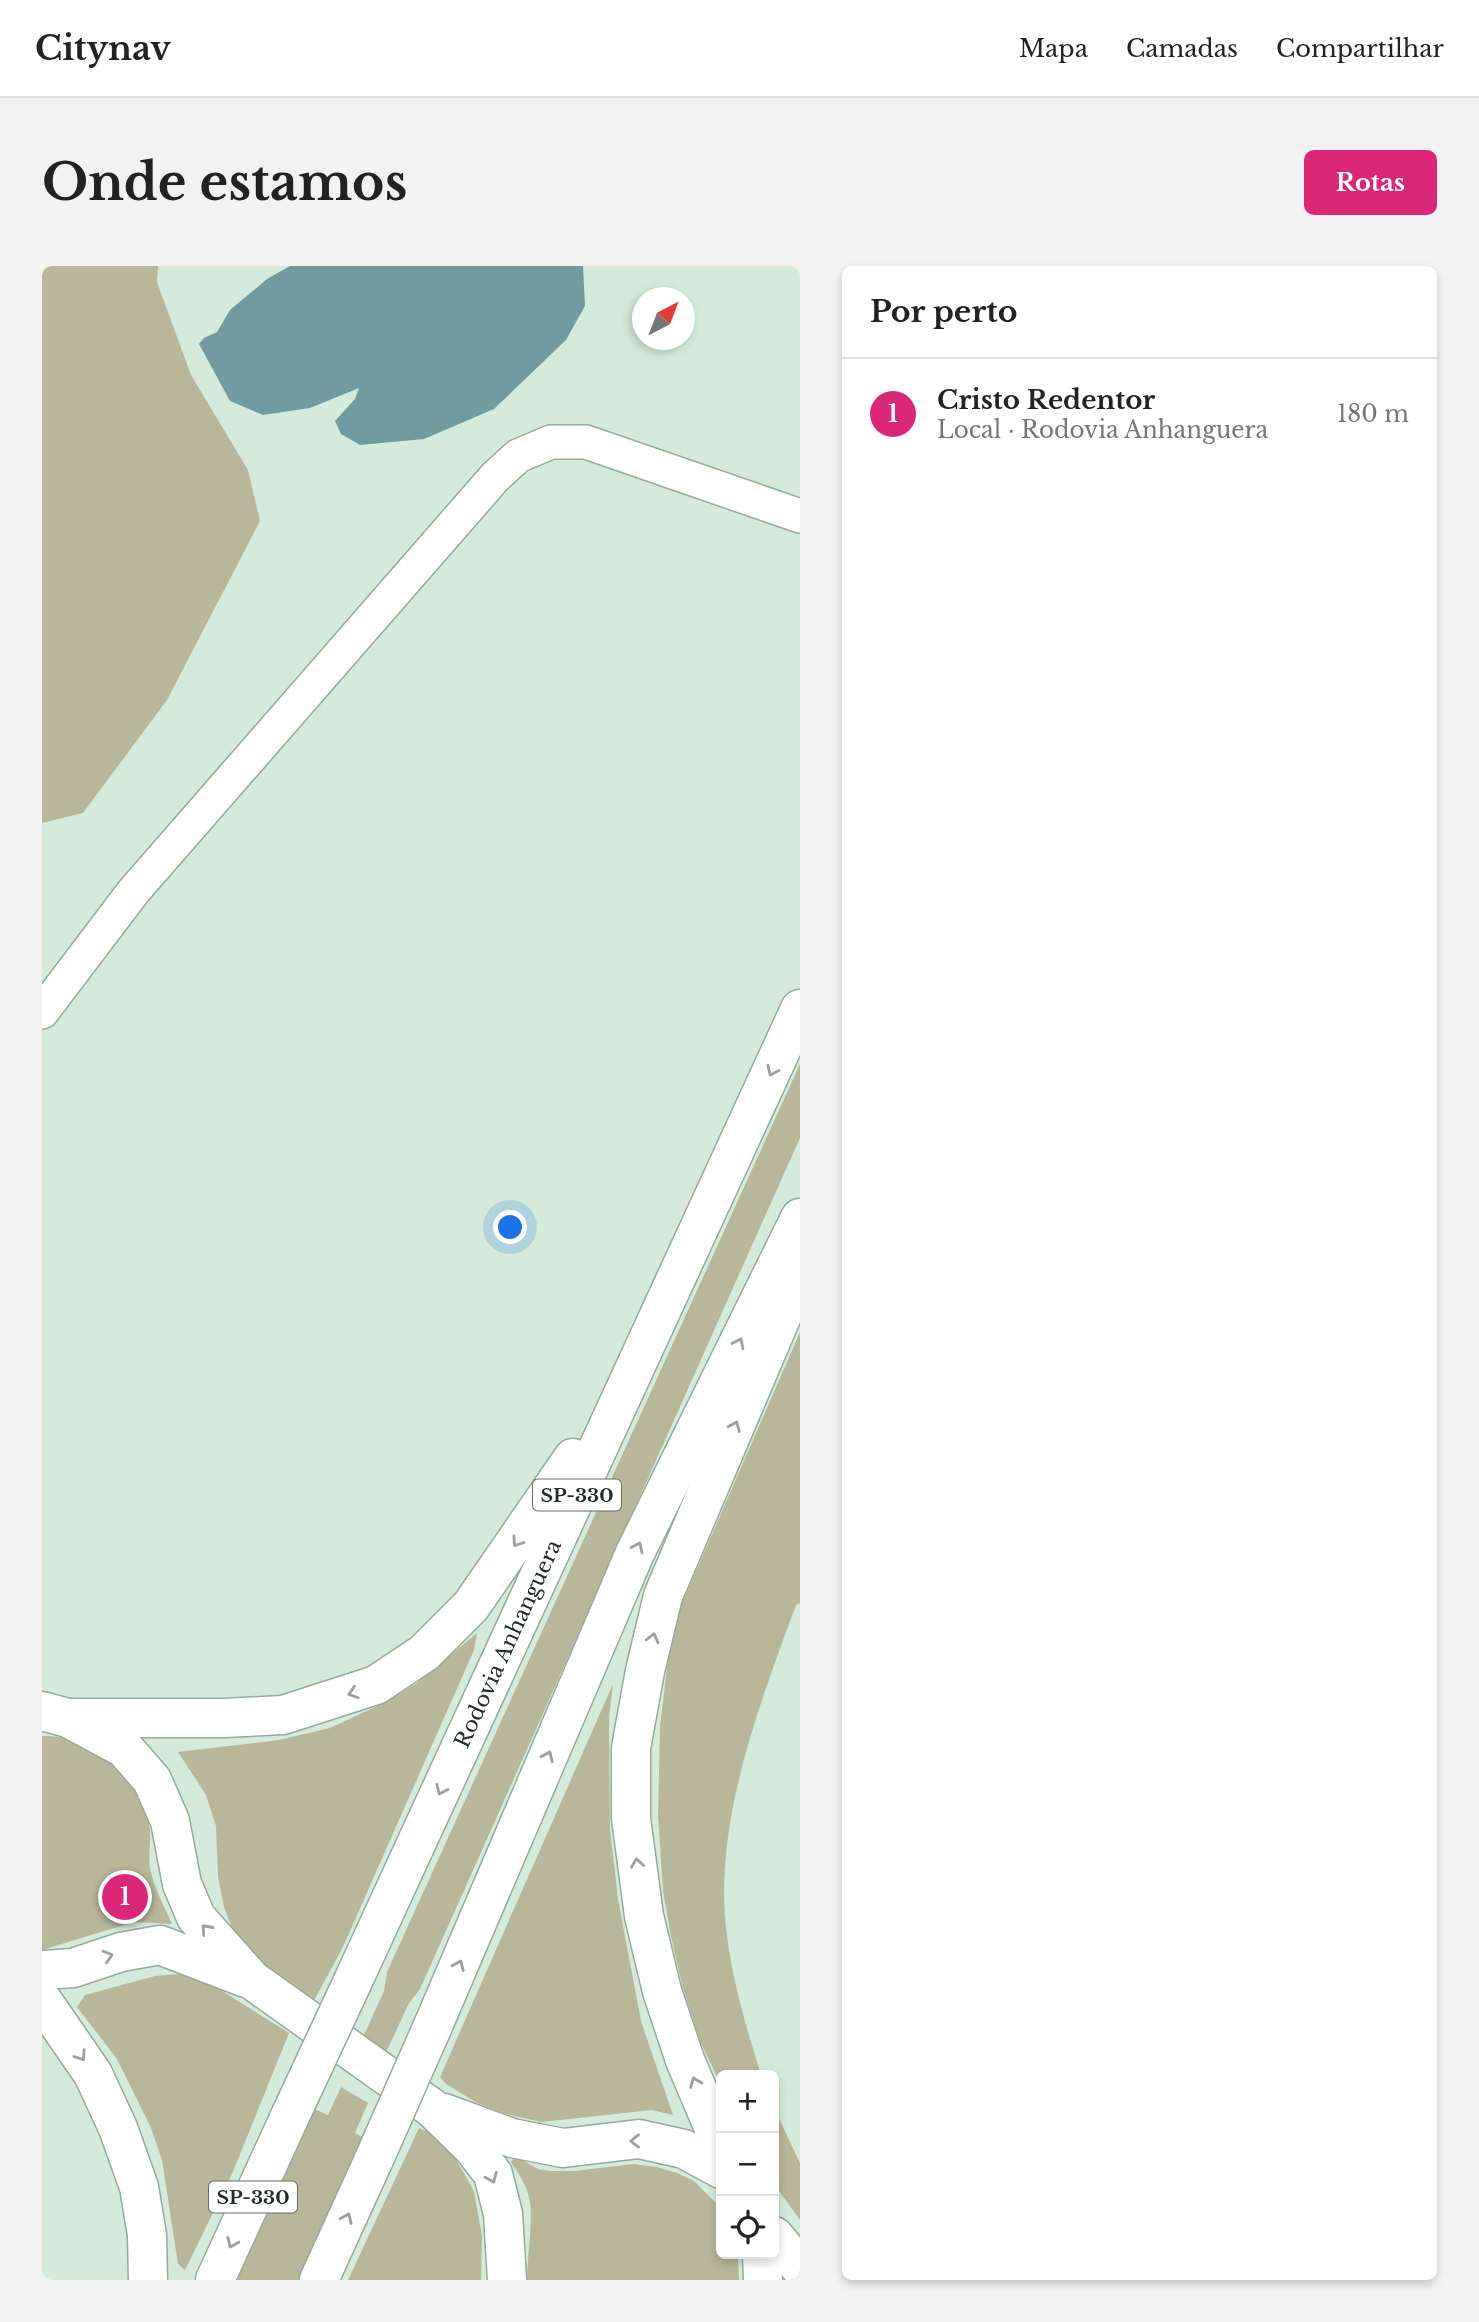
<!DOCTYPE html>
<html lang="pt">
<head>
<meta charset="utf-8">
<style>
	:root { --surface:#fff; --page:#f2f2f2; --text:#222; --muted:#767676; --line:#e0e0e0; --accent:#db2777 }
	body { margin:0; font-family:"Libre Baskerville",serif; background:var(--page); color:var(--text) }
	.controls { position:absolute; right:21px; bottom:21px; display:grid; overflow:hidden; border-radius:10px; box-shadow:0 4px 10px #0003 }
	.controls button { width:63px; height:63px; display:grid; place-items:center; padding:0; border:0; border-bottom:2px solid var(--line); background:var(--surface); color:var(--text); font:35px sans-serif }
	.compass { position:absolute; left:590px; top:21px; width:63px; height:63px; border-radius:50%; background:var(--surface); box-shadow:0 4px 10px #0003; rotate:42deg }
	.you { position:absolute; left:469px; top:962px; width:24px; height:24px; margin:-18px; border:5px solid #fff; border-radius:50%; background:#1a73e8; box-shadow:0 0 0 10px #1a73e833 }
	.badge { display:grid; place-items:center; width:46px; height:46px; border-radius:50%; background:var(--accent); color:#fff; font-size:23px; font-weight:700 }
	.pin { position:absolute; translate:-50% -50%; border:4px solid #fff; box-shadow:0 2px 7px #0006 }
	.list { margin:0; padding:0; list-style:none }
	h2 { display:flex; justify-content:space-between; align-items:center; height:91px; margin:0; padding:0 28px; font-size:30px }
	h2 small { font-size:23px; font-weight:400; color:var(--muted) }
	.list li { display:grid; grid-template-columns:46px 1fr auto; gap:21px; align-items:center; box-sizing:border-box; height:112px; padding:0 28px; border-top:2px solid var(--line) }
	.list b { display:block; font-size:26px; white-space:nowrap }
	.list p { margin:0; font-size:23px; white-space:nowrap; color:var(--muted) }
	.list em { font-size:23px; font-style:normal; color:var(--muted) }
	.icon { flex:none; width:38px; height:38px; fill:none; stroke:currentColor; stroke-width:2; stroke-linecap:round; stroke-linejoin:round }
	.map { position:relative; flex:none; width:758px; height:2014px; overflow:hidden; border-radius:10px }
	header { display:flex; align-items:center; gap:42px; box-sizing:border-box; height:98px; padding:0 35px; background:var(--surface); border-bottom:2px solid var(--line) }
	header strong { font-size:33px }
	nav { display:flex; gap:38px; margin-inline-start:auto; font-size:24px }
	.intro { display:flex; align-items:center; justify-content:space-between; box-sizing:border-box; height:168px; padding:0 42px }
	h1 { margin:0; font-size:49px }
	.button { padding:18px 32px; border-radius:10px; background:var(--accent); color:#fff; font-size:24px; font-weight:700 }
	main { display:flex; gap:42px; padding:0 42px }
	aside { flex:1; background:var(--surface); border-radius:10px; box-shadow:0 4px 10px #0003 }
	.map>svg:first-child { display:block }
	.green { fill:#b9b79a }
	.water { fill:#6f9ba1 }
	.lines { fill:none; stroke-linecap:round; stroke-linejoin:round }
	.street-casing { stroke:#94aa9b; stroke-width:36 }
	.secondary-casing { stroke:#94aa9b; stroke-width:41 }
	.highway-casing { stroke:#94aa9b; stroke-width:41 }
	.street { stroke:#fff; stroke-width:33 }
	.secondary { stroke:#fff; stroke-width:38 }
	.highway { stroke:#fff; stroke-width:38 }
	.highway-bridge-casing { stroke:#94aa9b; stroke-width:41; stroke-linecap:butt }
	.highway-bridge { stroke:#fff; stroke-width:38 }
	.oneway { stroke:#9ca09d }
	.labels { text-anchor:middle; stroke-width:7; stroke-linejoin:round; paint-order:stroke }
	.shield { fill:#fff; stroke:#656b67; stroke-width:2 }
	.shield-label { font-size:19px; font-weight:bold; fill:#232c26 }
	.street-label { font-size:21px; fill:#232c26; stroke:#fff }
</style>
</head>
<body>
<header>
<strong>Citynav</strong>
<nav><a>Mapa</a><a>Camadas</a><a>Compartilhar</a></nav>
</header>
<div class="intro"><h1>Onde estamos</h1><a class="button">Rotas</a></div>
<main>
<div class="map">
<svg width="758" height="2014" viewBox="0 0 758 2014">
	<rect width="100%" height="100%" fill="#d4ebdb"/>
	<path class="green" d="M0,0H116L115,16L149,109L206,204L218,255L125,434L41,547L0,557Z
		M758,798V872L378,1723L367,1737L340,1795L316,1782L342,1725L345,1706Z
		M758,1066V1337L754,1339C717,1440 670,1560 685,1670C691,1717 705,1764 719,1809H679V1819L658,1775L640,1719L629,1670L621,1625L616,1550L618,1460L625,1402L635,1349Z
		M435,1367L432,1384L301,1681L268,1742L235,1720L194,1672L182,1641L176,1611L174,1560L164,1529L136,1486L237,1474L288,1462L346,1435L375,1417Z
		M571,1418L567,1451L568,1563L576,1633L599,1755L631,1849L610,1844L500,1856L464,1848L435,1837L404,1818L398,1811Z
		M0,1470C54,1469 103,1509 108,1564C109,1576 106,1590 108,1602C112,1622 122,1640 130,1658L92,1656L0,1684Z
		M138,1708L172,1720L247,1767L190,1908L143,2004L136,1998L120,1894L109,1862L75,1793L35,1741L43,1729L113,1710Z
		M299,1821L326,1837L313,1867L324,1873L260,2014H195L272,1843L286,1849Z
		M732,1842L758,1897V1954L732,1918Z
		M377,1862L391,1868L412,1890L432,1925L440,1970L439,2014H306Z
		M473,1890L496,1903L508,1905H532L591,1898L615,1901L635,1907L652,1915L677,1940L679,1944V1988H696L697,2014H485C485,1992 492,1949 487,1931C484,1918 476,1907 469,1896Z"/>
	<path class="water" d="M248,0H541L543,40L524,74L452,143L382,173L318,179L299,168L293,155L313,133L317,122L268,142L221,149L188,135L157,78L162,72L175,66L188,44L225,13Z"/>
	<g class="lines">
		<defs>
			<path id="street" d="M0,746L91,626L453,211L476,190L509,176H544L758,250"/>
			<path id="secondary" d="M0,1445L26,1452L82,1482L110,1514L128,1555L140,1618L154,1651L210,1714L390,1842L431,1882L451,1908L461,1948L465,2014
				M0,1704L31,1702L79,1686L118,1679L204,1712
				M402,1847L470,1872L521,1882L597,1873L642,1883L679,1903
				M732,1970L758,2001
				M720,1988L721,2014"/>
			<g id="highway">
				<path d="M26,1452H182L241,1449L334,1419L382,1387L429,1340L531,1192"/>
				<path id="s1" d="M311,1715L758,743"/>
				<path d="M0,1734L51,1808L76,1862L97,1921L105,1969L106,2014"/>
				<path d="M390,1762L593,1287L758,952"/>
				<path d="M679,1879L643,1794L620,1725L602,1650L589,1552V1482L603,1405L621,1330L758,1007"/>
				<path d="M173,2014L249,1848"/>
				<path d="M277,2014L333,1891"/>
			</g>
		</defs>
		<use href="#street" class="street-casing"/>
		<use href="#secondary" class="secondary-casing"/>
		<use href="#highway" class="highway-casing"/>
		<use href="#street" class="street"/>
		<use href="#secondary" class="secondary"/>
		<use href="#highway" class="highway"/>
		<defs>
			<path id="highway-bridge" d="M249,1848L311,1715
				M333,1891L390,1762"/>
		</defs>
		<use href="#highway-bridge" class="highway-bridge-casing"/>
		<use href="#highway-bridge" class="highway-bridge"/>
	</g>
	<defs><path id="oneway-chevron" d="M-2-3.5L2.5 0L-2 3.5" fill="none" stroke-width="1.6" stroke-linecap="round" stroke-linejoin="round" transform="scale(1.75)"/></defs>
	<g class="oneway">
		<use href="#oneway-chevron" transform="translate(730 805) rotate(115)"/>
		<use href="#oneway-chevron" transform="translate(697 1077) rotate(-64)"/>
		<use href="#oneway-chevron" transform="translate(693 1160) rotate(-67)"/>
		<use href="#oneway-chevron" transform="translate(475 1276) rotate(124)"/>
		<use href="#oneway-chevron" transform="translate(596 1281) rotate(-64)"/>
		<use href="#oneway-chevron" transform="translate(611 1372) rotate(-76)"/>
		<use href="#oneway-chevron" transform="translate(311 1427) rotate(162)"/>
		<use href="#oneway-chevron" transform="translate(506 1490) rotate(-67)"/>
		<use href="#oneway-chevron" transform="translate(399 1524) rotate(115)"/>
		<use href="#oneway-chevron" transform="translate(595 1597) rotate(-98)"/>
		<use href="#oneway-chevron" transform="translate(164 1663) rotate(-132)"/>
		<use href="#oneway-chevron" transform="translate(66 1690) rotate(-17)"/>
		<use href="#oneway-chevron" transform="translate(417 1699) rotate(-67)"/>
		<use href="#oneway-chevron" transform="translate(39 1790) rotate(56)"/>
		<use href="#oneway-chevron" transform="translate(653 1816) rotate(-112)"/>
		<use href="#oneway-chevron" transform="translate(593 1875) rotate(-180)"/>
		<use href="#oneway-chevron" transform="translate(450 1912) rotate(67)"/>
		<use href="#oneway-chevron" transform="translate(305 1952) rotate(-66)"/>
		<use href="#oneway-chevron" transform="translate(190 1977) rotate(114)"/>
	</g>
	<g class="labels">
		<g class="shield">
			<rect x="491" y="1213.5" width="88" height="31" rx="5"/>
			<rect x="167" y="1915.5" width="88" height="31" rx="5"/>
		</g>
		<g class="shield-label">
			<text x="535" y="1236">SP-330</text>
			<text x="211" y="1938">SP-330</text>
		</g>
		<g class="street-label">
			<text dy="7" stroke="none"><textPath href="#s1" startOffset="371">Rodovia Anhanguera</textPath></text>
		</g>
	</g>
</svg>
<div class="controls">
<button>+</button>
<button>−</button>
<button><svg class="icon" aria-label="locate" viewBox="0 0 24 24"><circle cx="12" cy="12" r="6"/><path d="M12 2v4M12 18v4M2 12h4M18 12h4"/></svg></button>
</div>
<svg class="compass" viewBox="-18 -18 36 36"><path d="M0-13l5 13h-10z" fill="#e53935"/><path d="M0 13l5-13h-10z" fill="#767676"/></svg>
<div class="you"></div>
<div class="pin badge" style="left:83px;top:1631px">1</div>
</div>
<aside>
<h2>Por perto<small></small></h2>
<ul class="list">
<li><span class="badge">1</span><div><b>Cristo Redentor</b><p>Local · Rodovia Anhanguera</p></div><em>180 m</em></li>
</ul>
</aside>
</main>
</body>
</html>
